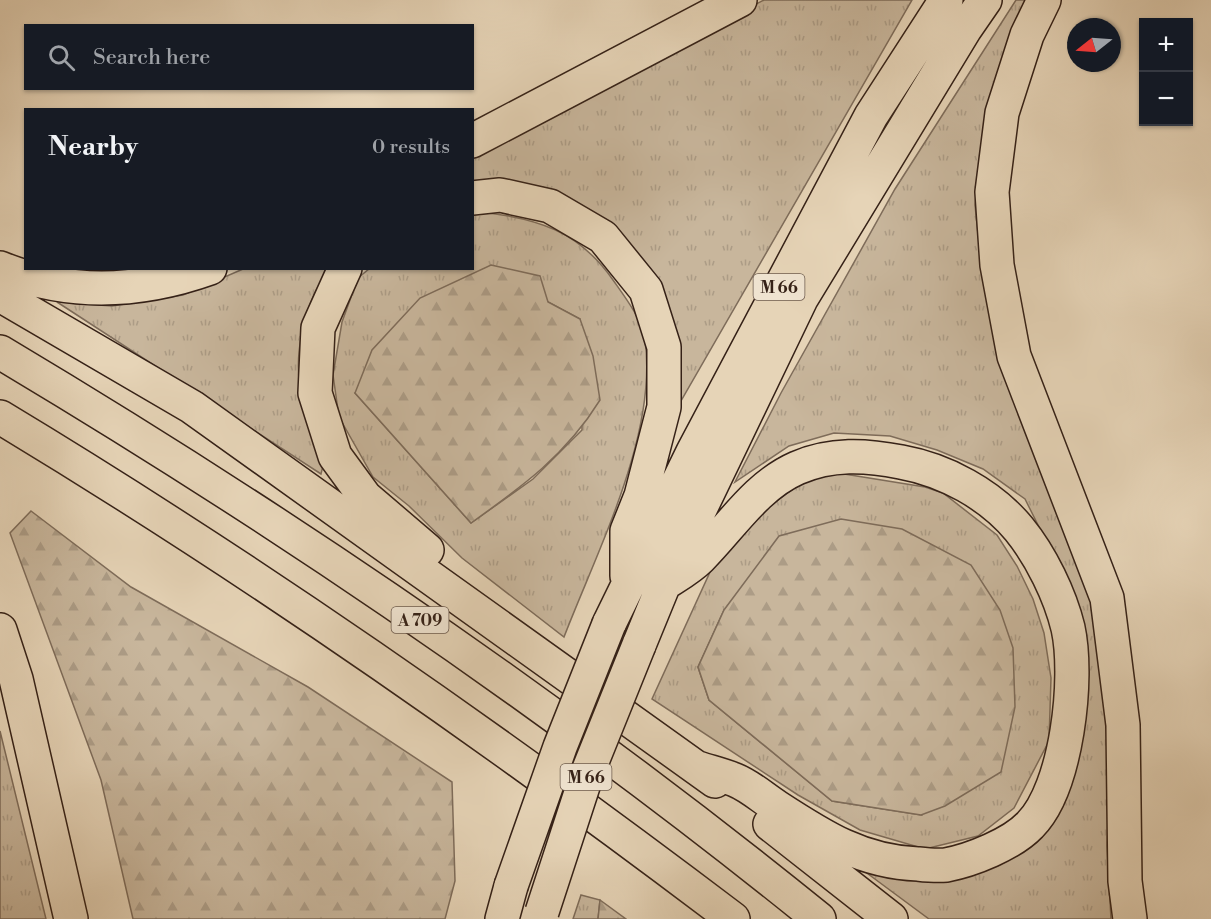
<!DOCTYPE html>
<html lang="en">
<head>
<meta charset="utf-8">
<style>
	:root { --surface:#171b24; --page:#20242c; --text:#f1f3f6; --muted:#9ea1a6; --line:#363941 }
	body { margin:0; font-family:"Libre Bodoni",serif; background:var(--page); color:var(--text) }
	.controls { position:absolute; right:18px; top:18px; display:grid; overflow:hidden; border-radius:0px; box-shadow:0 2px 4px #0004 }
	.controls button { width:54px; height:54px; display:grid; place-items:center; padding:0; border:0; border-bottom:2px solid var(--line); background:var(--surface); color:var(--text); font:30px sans-serif }
	.compass { position:absolute; left:1067px; top:18px; width:54px; height:54px; border-radius:50%; background:var(--surface); box-shadow:0 2px 4px #0004; rotate:253deg }
	.list { margin:0; padding:0; list-style:none }
	h2 { display:flex; justify-content:space-between; align-items:center; height:78px; margin:0; padding:0 24px; font-size:26px }
	h2 small { font-size:20px; font-weight:400; color:var(--muted) }
	.icon { flex:none; width:33px; height:33px; fill:none; stroke:currentColor; stroke-width:2; stroke-linecap:round; stroke-linejoin:round }
	.map { position:relative; flex:none; width:1211px; height:919px; overflow:hidden }
	.search { position:absolute; background:var(--surface); box-shadow:0 2px 4px #0004; left:24px; top:24px; width:450px; height:66px; display:flex; align-items:center; gap:15px; box-sizing:border-box; padding:0 21px; border-radius:0px; color:var(--muted); font-size:22px }
	.panel { position:absolute; background:var(--surface); box-shadow:0 2px 4px #0004; left:24px; top:108px; width:450px; height:162px; border-radius:0px }
	.map>svg:first-child { display:block }
	.grass { fill:url(#grass-tufts); stroke:#7e6c5a; stroke-width:1.5; fill-rule:evenodd }
	.forest { fill:url(#forest-firs); stroke:#7e6c5a; stroke-width:1.5 }
	.lines { fill:none; stroke-linecap:round; stroke-linejoin:round }
	.highway-casing { stroke:#352117; stroke-width:36 }
	.highway { stroke:#e6d4b7; stroke-width:33 }
	.highway-bridge-casing { stroke:#352117; stroke-width:36; stroke-linecap:butt }
	.highway-bridge { stroke:#e6d4b7; stroke-width:33 }
	.labels { text-anchor:middle; stroke-width:5; stroke-linejoin:round; paint-order:stroke }
	.shield { fill:#efe3d0; stroke:#6d5b4e; stroke-width:1.5 }
	.shield-label { font-size:16px; font-weight:bold; fill:#352117 }
</style>
</head>
<body>
<div class="map">
<svg width="1211" height="919" viewBox="0 0 1211 919">
	<defs>
		<pattern id="grass-tufts" width="24" height="20" patternUnits="userSpaceOnUse" patternTransform="scale(1.5)"><rect width="24" height="20" fill="#c8b69c"/><path d="M3 7l-1-3M5 7V3M7 7l1-3M15 17l-1-3M17 17v-4M19 17l1-3" fill="none" stroke="#ac9c86"/></pattern>
		<pattern id="forest-firs" width="22" height="20" patternUnits="userSpaceOnUse" patternTransform="scale(1.5)"><rect width="22" height="20" fill="#c8b69c"/><path d="M5 1l3.5 6h-7zM16 11l3.5 6h-7z" fill="#ac9c86"/></pattern>
	</defs>
	<rect width="100%" height="100%" fill="#e6d4b7"/>
	<filter id="stains"><feTurbulence type="fractalNoise" baseFrequency=".00333" numOctaves="4"/><feColorMatrix values="0 0 0 0 .2 0 0 0 0 .09 0 0 0 0 .02 0 0 0 .5 -.17"/></filter>
	<radialGradient id="worn" r=".72"><stop offset=".6" stop-color="#630" stop-opacity="0"/><stop offset="1" stop-color="#630" stop-opacity=".3"/></radialGradient>
	<path class="grass" d="M764,0H912L678,406L633,248L473,184L472,153Z
		M1016,0H1033L1005,63L981,148L975,205L982,273L996,344L1023,426L1091,591L1111,735L1107,846L1111,919H929L860,868L914,878L1057,800L1075,773L1083,734L1089,672L1081,629L1052,553L1025,499L983,469L937,450L890,436L834,433L789,446L735,482L781,393L895,189Z
		M480,212C537,218 579,231 613,280C625,297 642,319 645,340C658,434 597,551 564,637L462,558L409,506L373,477L339,417L333,375L342,322L358,278L369,269L472,268L473,214ZM548,302L580,319L582,430L533,479L471,523L355,393Z
		M243,269H330C304,301 291,359 303,400C310,423 329,451 321,474L57,302L112,306L183,295Z
		M838,473L925,487L943,493L997,535L1017,566L1033,599L1044,633L1051,678L1049,741L1014,808L978,836L925,849L860,830L798,795L652,699L716,559L753,519L787,493L807,480ZM724,610L921,815L832,801L709,700L698,667Z
		M0,731L46,919H0Z
		M581,895L600,900L598,919H573Z"/>
	<path class="forest" d="M491,265L540,276L548,302L580,319L593,356L600,400C566,455 523,486 471,523L355,393L372,350L420,298Z
		M31,511L131,587L308,687L452,782L455,881L445,919H133L101,780L10,533Z
		M841,519L902,529L971,565L1000,610L1013,648L1015,707L1001,772L945,806L921,815L832,801L709,700L698,667L724,610L779,536Z
		M600,900L626,919H598Z"/>
	<g class="lines">
		<defs>
			<path id="highway" d="M1044,0L1027,35L1002,113L992,192L997,265L1014,356L1107,598L1123,725L1125,881L1130,919
				M472,141L740,0
				M472,198L500,195L550,206L603,237L646,290L664,347V407L641,496L627,531V576
				M0,268C69,296 140,293 210,268
				M345,268L318,328L315,393L335,456L365,497L427,550
				M0,295L192,407L715,781
				M0,352C285,522 561,710 819,919
				M0,417C254,570 497,740 733,919
				M664,584C676,576 690,568 700,558C731,527 756,486 797,468C831,453 866,455 901,462C945,470 990,494 1019,529C1041,556 1060,595 1068,628C1079,678 1067,788 1030,825C1012,844 972,860 946,865C937,866 927,865 918,864C862,862 823,837 777,807C763,798 750,786 735,780C723,775 710,772 698,768
				M609,624L693,452L871,116L946,0
				M0,630L16,679L71,919
				M639,645L664,584L801,299L965,29L985,0
				M770,824L891,919
				M502,919L511,886"/>
		</defs>
		<use href="#highway" class="highway-casing"/>
		<use href="#highway" class="highway"/>
		<defs>
			<path id="highway-bridge" d="M511,886L560,747L609,624
				M542,912L587,774L639,645"/>
		</defs>
		<use href="#highway-bridge" class="highway-bridge-casing"/>
		<use href="#highway-bridge" class="highway-bridge"/>
	</g>
	<g class="labels">
		<g class="shield">
			<rect x="753.5" y="274" width="51" height="26" rx="4.5"/>
			<rect x="391.5" y="607" width="57" height="26" rx="4.5"/>
			<rect x="560.5" y="764" width="51" height="26" rx="4.5"/>
		</g>
		<g class="shield-label">
			<text x="779" y="293">M 66</text>
			<text x="420" y="626">A 709</text>
			<text x="586" y="783">M 66</text>
		</g>
	</g>
	<rect width="100%" height="100%" filter="url(#stains)"/>
	<rect width="100%" height="100%" fill="url(#worn)"/>
</svg>
<div class="controls">
<button>+</button>
<button>−</button>
</div>
<svg class="compass" viewBox="-18 -18 36 36"><path d="M0-13l5 13h-10z" fill="#e53935"/><path d="M0 13l5-13h-10z" fill="#9ea1a6"/></svg>
<div class="search"><svg class="icon" aria-label="search" viewBox="0 0 24 24"><circle cx="10" cy="10" r="6"/><path d="M15 15l6 6"/></svg>Search here</div>
<section class="panel">
<h2>Nearby<small>0 results</small></h2>
<ul class="list">
</ul>
</section>
</div>
</body>
</html>
